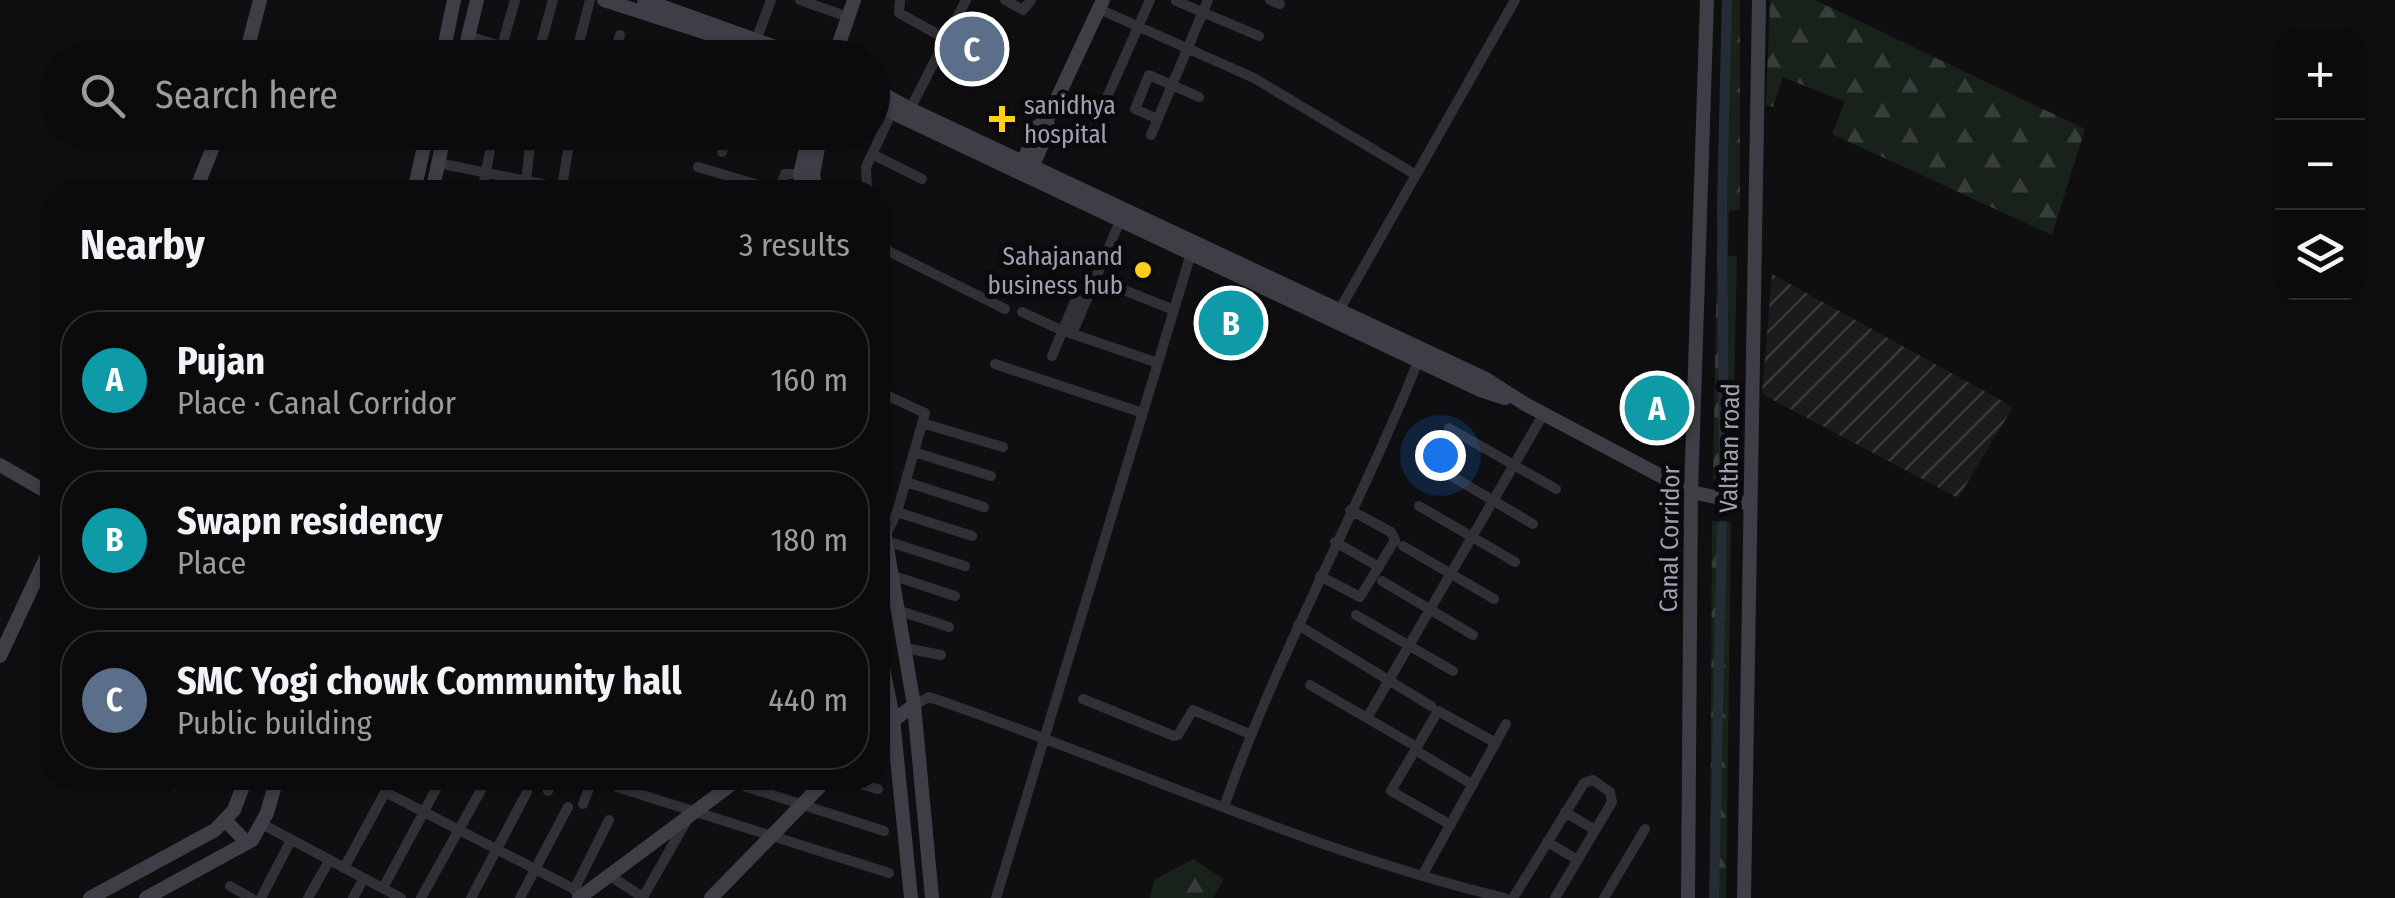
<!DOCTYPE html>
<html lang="en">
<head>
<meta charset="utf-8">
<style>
	:root { --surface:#0b0b0d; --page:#19191b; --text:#f1f3f6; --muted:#9a9b9d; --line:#2b2b2e; --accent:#ffcf19 }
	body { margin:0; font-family:"Fira Sans Condensed",sans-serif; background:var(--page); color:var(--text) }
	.controls { position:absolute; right:30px; top:30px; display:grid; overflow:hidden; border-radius:20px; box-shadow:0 2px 8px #0004 }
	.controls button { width:90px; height:90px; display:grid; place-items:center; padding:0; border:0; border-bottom:2px solid var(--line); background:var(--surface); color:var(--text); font:50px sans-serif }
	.you { position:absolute; left:1440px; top:455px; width:35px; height:35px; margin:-25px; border:8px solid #fff; border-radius:50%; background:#1a73e8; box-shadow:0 0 0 15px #1a73e833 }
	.badge { display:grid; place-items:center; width:65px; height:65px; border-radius:50%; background:var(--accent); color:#fff; font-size:32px; font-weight:700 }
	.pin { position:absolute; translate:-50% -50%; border:5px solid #fff; box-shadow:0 2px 10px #0006 }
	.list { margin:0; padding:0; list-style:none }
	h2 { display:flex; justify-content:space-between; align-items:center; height:130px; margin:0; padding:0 40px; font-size:42px }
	h2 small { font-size:32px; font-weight:400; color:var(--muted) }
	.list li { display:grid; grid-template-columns:65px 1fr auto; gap:30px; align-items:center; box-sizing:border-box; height:140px; margin:0 20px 20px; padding:0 20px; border:2px solid var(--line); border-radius:40px }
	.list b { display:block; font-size:38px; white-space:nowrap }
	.list p { margin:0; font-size:32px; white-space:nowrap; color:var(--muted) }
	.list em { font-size:32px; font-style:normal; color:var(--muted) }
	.icon { flex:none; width:55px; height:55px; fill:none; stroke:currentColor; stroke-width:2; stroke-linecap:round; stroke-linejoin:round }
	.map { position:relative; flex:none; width:2395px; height:898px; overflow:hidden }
	.search { position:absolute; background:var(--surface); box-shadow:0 2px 8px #0004; left:40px; top:40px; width:850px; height:110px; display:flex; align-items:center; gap:25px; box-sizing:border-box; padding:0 35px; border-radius:55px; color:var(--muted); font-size:38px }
	.panel { position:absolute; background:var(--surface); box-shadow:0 2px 8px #0004; left:40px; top:180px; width:850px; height:610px; border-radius:40px }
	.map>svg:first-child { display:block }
	.industrial { fill:url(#industrial-furrows) }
	.forest { fill:url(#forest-firs) }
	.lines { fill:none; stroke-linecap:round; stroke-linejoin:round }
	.canal { stroke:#252c35; stroke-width:10 }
	.street { stroke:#303036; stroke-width:10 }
	.secondary { stroke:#3e3f46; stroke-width:14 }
	.poi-dot { fill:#ffcf19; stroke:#0a0a0c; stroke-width:4 }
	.labels { text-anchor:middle; stroke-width:10; stroke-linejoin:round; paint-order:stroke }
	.poi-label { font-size:25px; fill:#9fa2b3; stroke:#0a0a0c; text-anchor:start }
	.street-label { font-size:25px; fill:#9fa2b3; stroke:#0a0a0c }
</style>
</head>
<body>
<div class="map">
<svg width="2395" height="898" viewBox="0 0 2395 898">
	<defs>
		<pattern id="industrial-furrows" width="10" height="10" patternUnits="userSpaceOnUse" patternTransform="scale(2.5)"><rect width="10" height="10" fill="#1b1b1e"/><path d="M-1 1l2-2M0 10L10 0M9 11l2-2" fill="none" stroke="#39393c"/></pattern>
		<pattern id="forest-firs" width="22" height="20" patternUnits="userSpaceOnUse" patternTransform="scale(2.5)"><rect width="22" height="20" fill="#19211b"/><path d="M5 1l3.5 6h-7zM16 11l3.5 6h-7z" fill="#373e3a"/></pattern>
	</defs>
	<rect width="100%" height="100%" fill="#0f0f11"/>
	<path class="industrial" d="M1772,274L2013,407L1958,498L1762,394Z"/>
	<path class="forest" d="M1722,0H1740V209L1729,211L1728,255L1737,257L1732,481L1713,479Z
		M1770,0H1815L2085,129L2052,235L1832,134L1845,102L1783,77L1773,107L1766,105Z
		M1712,521H1731L1726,898H1710Z
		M1193,859L1224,879L1213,898H1150L1154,880Z"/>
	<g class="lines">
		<path class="canal" d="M1724,471L1722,203L1727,0
			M1714,898L1722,526"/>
		<path class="street" d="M800,0L848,17
			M900,0L899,13L946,39
			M1005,0L1023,10L1031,0
			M1270,0L1280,4
			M1176,1L1259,36
			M1099,9L1254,78L1416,175
			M468,36L540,58
			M757,38L771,0
			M502,46L515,0
			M537,58L553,0
			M575,58L590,0
			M613,58L620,35
			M650,58L653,49
			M707,58L713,35
			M910,109L966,0
			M1158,119L1135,109L1149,75L1199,97
			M1093,129L1150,0
			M1151,135L1208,0
			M592,136V132
			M629,136L630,132
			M684,142L687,132
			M722,152L727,132
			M872,154L922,179
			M438,163L562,188
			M698,167L778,191
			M526,182L530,145
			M482,192L493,135
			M561,192L568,151
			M778,192L785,174H800
			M867,192L866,167L891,114
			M878,246L1005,309
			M1340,309L1515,0
			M1022,312L1061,330L1158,363
			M1072,334L1120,221
			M1052,356L1086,275L1174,310
			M995,364L1143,413
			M884,394L925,413L897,512L885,537
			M922,423L1003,447
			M1449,428L1556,489
			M914,452L991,476
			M1431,464L1533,524
			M906,482L984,507
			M1419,506L1515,562
			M897,512L972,536
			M886,541L965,566
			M1335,542L1379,567
			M1403,546L1494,599
			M891,575L955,596
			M1320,576L1360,597L1395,540L1391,532L1350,510
			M1382,581L1473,635
			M897,610L949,627
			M1356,615L1453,671
			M1298,625L1431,706
			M905,648L941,655
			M1310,685L1410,743
			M1083,699L1174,736L1178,735L1193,710L1250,734
			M914,705L929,697C1122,762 1307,851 1505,898
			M1367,718L1544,413
			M1415,750L1473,785
			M161,778L174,786
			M343,778L359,783
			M719,778L884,831
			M798,778L813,792
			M840,778L878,789
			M617,787L889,873
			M548,791L553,778
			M385,792L584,894
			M583,804L593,778
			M1224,807C1278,652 1359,510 1419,359
			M1565,812L1595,830
			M262,824L401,898
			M1451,825L1391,791L1438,711L1496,743
			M1547,842L1578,860
			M344,868L393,778
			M1423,874L1506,724
			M610,876L644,898
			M230,886L251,898
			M383,888L442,778
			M574,890L609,820
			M643,897L687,820
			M261,898L291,840
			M308,898L329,861
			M353,898L364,878
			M421,898L486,781
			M471,898L527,792
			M520,898L568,807
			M996,898L1193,247
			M1513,898L1584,783L1593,780L1610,792L1612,802L1555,898
			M1604,898L1645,829"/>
		<path class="secondary" d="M604,0L713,35L770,58
			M644,0L806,58
			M245,58L260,0
			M442,58L454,0
			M463,58L477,0
			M834,58L854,0
			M872,88L910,109L1484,378L1525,404L1691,492L1750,504
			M872,103L1480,390L1505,398
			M1020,169L1038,126L1047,120L1103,0
			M1031,170L1048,131L1047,120
			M195,192L219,132
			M414,192L427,132
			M432,192L445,132
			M802,192L800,174L810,132
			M817,192L813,175L821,132
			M0,465L52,495
			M878,495L914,705L932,898
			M878,644L893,718L911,898
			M0,656L52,545
			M878,732L914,705
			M226,821L247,843
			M90,898L215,830L234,810L246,778
			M146,898L252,840L267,813L277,778
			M579,898L740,778
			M711,898L828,778
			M1688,898L1691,492L1707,0
			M1744,898L1759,0"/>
	</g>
	<g class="poi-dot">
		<path d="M997 104h10v10h10v10h-10v10h-10v-10h-10v-10h10z"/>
		<circle cx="1143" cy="270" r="10"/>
	</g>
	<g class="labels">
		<g class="poi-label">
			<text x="1024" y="114">sanidhya<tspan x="1024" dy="29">hospital</tspan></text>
			<text x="1123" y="265" text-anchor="end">Sahajanand<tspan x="1123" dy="29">business hub</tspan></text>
		</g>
		<g class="street-label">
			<text transform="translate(1729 448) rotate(-89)" y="9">Valthan road</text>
			<text transform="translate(1669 539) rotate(-89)" y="9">Canal Corridor</text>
		</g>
	</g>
</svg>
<div class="controls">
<button>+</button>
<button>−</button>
<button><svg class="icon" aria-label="layers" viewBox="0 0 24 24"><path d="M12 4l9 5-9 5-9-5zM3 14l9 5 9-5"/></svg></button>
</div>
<div class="you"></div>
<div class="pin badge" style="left:1657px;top:408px;background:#0f9aa8">A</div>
<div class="pin badge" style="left:1231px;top:323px;background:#0f9aa8">B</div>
<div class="pin badge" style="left:972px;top:49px;background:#5c6f8a">C</div>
<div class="search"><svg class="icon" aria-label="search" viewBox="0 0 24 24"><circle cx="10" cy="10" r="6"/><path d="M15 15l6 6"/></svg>Search here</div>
<section class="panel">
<h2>Nearby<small>3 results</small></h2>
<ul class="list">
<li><span class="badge" style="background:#0f9aa8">A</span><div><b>Pujan</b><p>Place · Canal Corridor</p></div><em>160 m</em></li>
<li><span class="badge" style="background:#0f9aa8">B</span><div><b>Swapn residency</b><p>Place</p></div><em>180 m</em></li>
<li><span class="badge" style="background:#5c6f8a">C</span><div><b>SMC Yogi chowk Community hall</b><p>Public building</p></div><em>440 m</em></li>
</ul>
</section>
</div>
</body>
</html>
